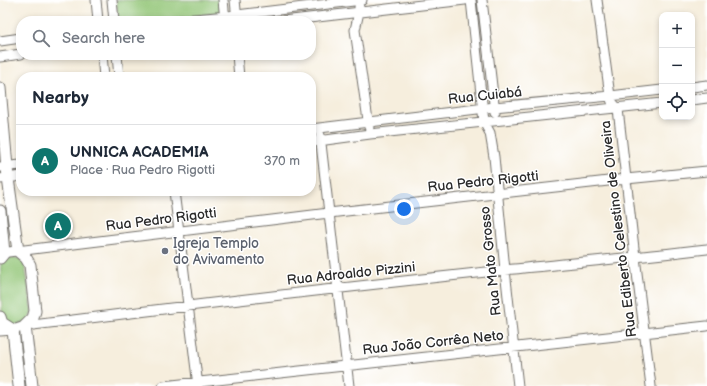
<!DOCTYPE html>
<html lang="en">
<head>
<meta charset="utf-8">
<style>
	:root { --surface:#fff; --page:#f2f2f3; --text:#1f2937; --muted:#747a83; --line:#e0e1e3; --accent:#0f766e }
	body { margin:0; font-family:"Balsamiq Sans",sans-serif; background:var(--page); color:var(--text) }
	.controls { position:absolute; right:12px; top:12px; display:grid; overflow:hidden; border-radius:8px; box-shadow:0 2px 6px #0003 }
	.controls button { width:36px; height:36px; display:grid; place-items:center; padding:0; border:0; border-bottom:1px solid var(--line); background:var(--surface); color:var(--text); font:20px sans-serif }
	.you { position:absolute; left:404px; top:209px; width:14px; height:14px; margin:-10px; border:3px solid #fff; border-radius:50%; background:#1a73e8; box-shadow:0 0 0 6px #1a73e833 }
	.badge { display:grid; place-items:center; width:26px; height:26px; border-radius:50%; background:var(--accent); color:#fff; font-size:13px; font-weight:700 }
	.pin { position:absolute; translate:-50% -50%; border:2px solid #fff; box-shadow:0 1px 4px #0006 }
	.list { margin:0; padding:0; list-style:none }
	h2 { display:flex; justify-content:space-between; align-items:center; height:52px; margin:0; padding:0 16px; font-size:17px }
	h2 small { font-size:13px; font-weight:400; color:var(--muted) }
	.list li { display:grid; grid-template-columns:26px 1fr auto; gap:12px; align-items:center; box-sizing:border-box; height:72px; padding:0 16px; border-top:1px solid var(--line) }
	.list b { display:block; font-size:15px; white-space:nowrap }
	.list p { margin:0; font-size:13px; white-space:nowrap; color:var(--muted) }
	.list em { font-size:13px; font-style:normal; color:var(--muted) }
	.icon { flex:none; width:22px; height:22px; fill:none; stroke:currentColor; stroke-width:2; stroke-linecap:round; stroke-linejoin:round }
	.map { position:relative; flex:none; width:707px; height:386px; overflow:hidden }
	.search { position:absolute; background:var(--surface); box-shadow:0 2px 6px #0003; left:16px; top:16px; width:300px; height:44px; display:flex; align-items:center; gap:10px; box-sizing:border-box; padding:0 14px; border-radius:16px; color:var(--muted); font-size:15px }
	.panel { position:absolute; background:var(--surface); box-shadow:0 2px 6px #0003; left:16px; top:72px; width:300px; height:124px; border-radius:16px }
	.map>svg:first-child { display:block }
	.green { fill:#92c576; stroke:#5e7850 }
	.lines { fill:none; stroke-linecap:round; stroke-linejoin:round }
	.minor-casing { stroke:#726f69; stroke-width:11 }
	.major-casing { stroke:#726f69; stroke-width:13 }
	.minor { stroke:#fff; stroke-width:9 }
	.major { stroke:#fff; stroke-width:11 }
	.worship-dot { fill:#6b7280; stroke:#fff; stroke-width:1.5 }
	.labels { text-anchor:middle; stroke-width:3; stroke-linejoin:round; paint-order:stroke }
	.street-label { font-size:14px; fill:#2b2b2b; stroke:#fff }
	.worship-label { font-size:14px; fill:#5b616d; stroke:#fff; text-anchor:start }
</style>
</head>
<body>
<div class="map">
<svg width="707" height="386" viewBox="0 0 707 386">
	<rect width="100%" height="100%" fill="#fff"/>
	<filter id="ink" filterUnits="userSpaceOnUse"><feTurbulence type="fractalNoise" baseFrequency=".025" numOctaves="2"/><feDisplacementMap in="SourceGraphic" scale="8" xChannelSelector="R" yChannelSelector="G"/><feConvolveMatrix kernelMatrix="1 2 1 2 8 2 1 2 1" color-interpolation-filters="sRGB"/></filter>
	<filter id="wash" filterUnits="userSpaceOnUse"><feTurbulence type="fractalNoise" baseFrequency=".012" numOctaves="4" result="noise"/><feDisplacementMap in="SourceGraphic" scale="16" xChannelSelector="R" yChannelSelector="G"/><feGaussianBlur stdDeviation="0.9" result="paint"/><feColorMatrix in="noise" values="0 0 0 0 0 0 0 0 0 0 0 0 0 0 0 0 0 1.4 0 .05"/><feComposite in="paint" operator="in"/></filter>
	<g filter="url(#wash)">
		<rect width="100%" height="100%" fill="#f6eedd"/>
		<path class="green" d="M116,0H219L221,13L148,21H118Z
			M18,258L24,260L33,312L28,321L14,326L3,318C1,309 0,270 1,264C5,258 12,258 18,258Z"/>
	</g>
	<g filter="url(#ink)">
		<g class="lines">
			<defs>
				<path id="minor" d="M96,0L98,21
					M112,0L114,21
					M223,0L225,20
					M235,0L237,20
					M471,0L484,122L490,133L494,157L505,270L518,386
					M482,0L495,112
					M597,0L610,96L612,102L618,109L635,257L651,386
					M359,7V12L355,30L369,127
					M174,21L237,15L362,0
					M283,21L465,0
					M0,41L21,38
					M102,55L104,77
					M117,55L119,77
					M237,55L239,77
					M0,57L21,54
					M692,87L707,85
					M692,100L707,98
					M311,129L494,107L610,96L662,90
					M320,135L349,386
					M311,142L370,134L662,103
					M0,167L21,165
					M0,179L21,176
					M174,191L198,386
					M0,253L329,213L626,179L707,171
					M0,331L13,330L25,326C185,306 345,287 505,270C572,263 640,257 707,249
					M163,386L707,326"/>
				<path id="major" d="M0,88L8,178L18,251L26,258L30,265L35,311L33,318L25,326L32,386
					M0,211L4,253L0,258
					M0,317L2,323L13,330L19,386"/>
			</defs>
			<use href="#minor" class="minor-casing"/>
			<use href="#major" class="major-casing"/>
			<use href="#minor" class="minor"/>
			<use href="#major" class="major"/>
		</g>
	</g>
	<circle class="worship-dot" cx="165" cy="251" r="4"/>
	<g class="labels">
		<g class="street-label">
			<text transform="translate(485 95) rotate(-6)" y="5">Rua Cuiabá</text>
			<text transform="translate(483 181) rotate(-6)" y="5">Rua Pedro Rigotti</text>
			<text transform="translate(161 219) rotate(-7)" y="5">Rua Pedro Rigotti</text>
			<text transform="translate(618 229) rotate(-97)" y="5">Rua Ediberto Celestino de Oliveira</text>
			<text transform="translate(490 261) rotate(-96)" y="5">Rua Mato Grosso</text>
			<text transform="translate(351 273) rotate(-6)" y="5">Rua Adroaldo Pizzini</text>
			<text transform="translate(433 342) rotate(-6)" y="5">Rua João Corrêa Neto</text>
		</g>
		<g class="worship-label">
			<text x="173" y="248">Igreja Templo<tspan x="173" dy="16">do Avivamento</tspan></text>
		</g>
	</g>
</svg>
<div class="controls">
<button>+</button>
<button>−</button>
<button><svg class="icon" aria-label="locate" viewBox="0 0 24 24"><circle cx="12" cy="12" r="6"/><path d="M12 2v4M12 18v4M2 12h4M18 12h4"/></svg></button>
</div>
<div class="you"></div>
<div class="pin badge" style="left:58px;top:226px">A</div>
<div class="search"><svg class="icon" aria-label="search" viewBox="0 0 24 24"><circle cx="10" cy="10" r="6"/><path d="M15 15l6 6"/></svg>Search here</div>
<section class="panel">
<h2>Nearby<small></small></h2>
<ul class="list">
<li><span class="badge">A</span><div><b>UNNICA ACADEMIA</b><p>Place · Rua Pedro Rigotti</p></div><em>370 m</em></li>
</ul>
</section>
</div>
</body>
</html>
